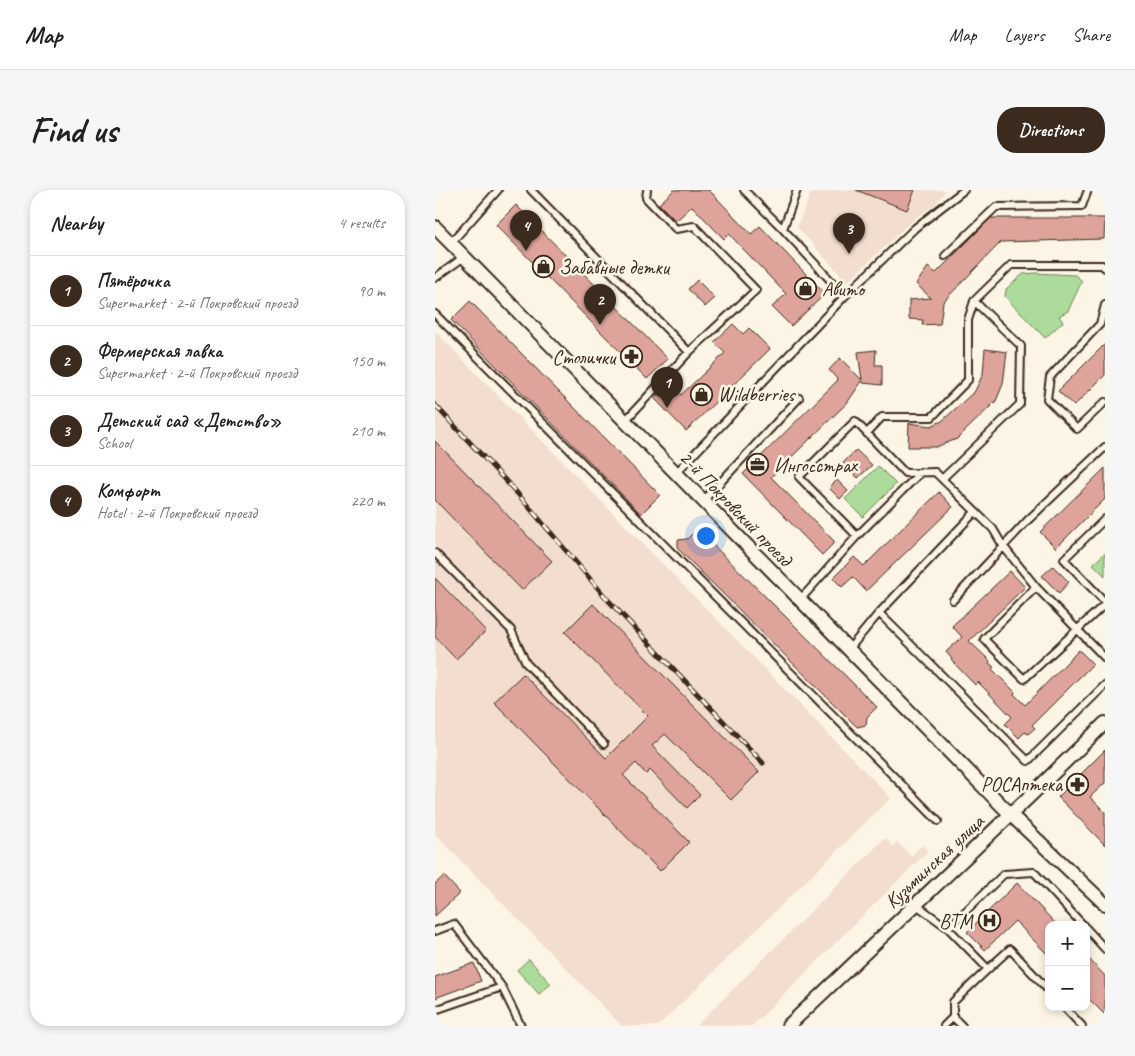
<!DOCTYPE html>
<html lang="en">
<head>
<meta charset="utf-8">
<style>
	:root { --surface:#fff; --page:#f6f6f6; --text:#222; --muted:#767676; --line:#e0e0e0; --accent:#3b2a1e }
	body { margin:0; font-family:Caveat,sans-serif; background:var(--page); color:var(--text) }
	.controls { position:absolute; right:15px; bottom:15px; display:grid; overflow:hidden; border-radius:10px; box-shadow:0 2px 8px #0003 }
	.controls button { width:45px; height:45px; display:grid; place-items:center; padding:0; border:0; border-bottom:1px solid var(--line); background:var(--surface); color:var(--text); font:25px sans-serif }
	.you { position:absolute; left:270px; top:345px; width:18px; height:18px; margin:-12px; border:4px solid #fff; border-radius:50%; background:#1a73e8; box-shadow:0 0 0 8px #1a73e833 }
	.badge { display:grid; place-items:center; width:32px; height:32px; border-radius:50%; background:var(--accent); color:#fff; font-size:16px; font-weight:700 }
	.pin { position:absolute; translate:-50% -41px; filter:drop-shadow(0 1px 2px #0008) }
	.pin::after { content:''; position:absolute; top:26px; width:18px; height:15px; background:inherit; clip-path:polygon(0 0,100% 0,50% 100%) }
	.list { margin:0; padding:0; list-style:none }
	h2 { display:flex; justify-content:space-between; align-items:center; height:65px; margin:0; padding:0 20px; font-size:21px }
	h2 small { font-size:16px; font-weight:400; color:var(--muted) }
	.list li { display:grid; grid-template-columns:32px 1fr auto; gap:15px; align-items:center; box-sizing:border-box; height:70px; padding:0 20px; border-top:1px solid var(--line) }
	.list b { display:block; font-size:19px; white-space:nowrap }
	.list p { margin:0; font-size:16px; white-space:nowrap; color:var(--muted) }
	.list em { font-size:16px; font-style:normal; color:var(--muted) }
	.map { position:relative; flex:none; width:670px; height:836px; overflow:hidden; border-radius:20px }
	header { display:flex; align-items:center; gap:30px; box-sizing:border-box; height:70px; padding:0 25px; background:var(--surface); border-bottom:1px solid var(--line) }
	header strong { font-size:24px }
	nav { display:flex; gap:28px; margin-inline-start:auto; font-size:18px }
	.intro { display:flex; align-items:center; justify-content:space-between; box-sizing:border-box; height:120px; padding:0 30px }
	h1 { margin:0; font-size:35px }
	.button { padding:12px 22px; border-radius:20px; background:var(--accent); color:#fff; font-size:18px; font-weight:700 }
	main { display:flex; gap:30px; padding:0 30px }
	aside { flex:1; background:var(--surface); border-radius:20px; box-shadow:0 2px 8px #0003 }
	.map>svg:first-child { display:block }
	.built { fill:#f3ddcf }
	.green { fill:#acdb9b; stroke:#74825c }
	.building { fill:#dea49c; stroke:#3b2a1e }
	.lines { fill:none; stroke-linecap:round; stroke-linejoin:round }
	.lane-casing { stroke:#3b2a1e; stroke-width:10 }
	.street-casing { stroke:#3b2a1e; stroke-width:16 }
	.lane { stroke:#fcf5e5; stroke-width:6 }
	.street { stroke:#fcf5e5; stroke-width:12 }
	.rail-casing { stroke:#3b2a1e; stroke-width:5 }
	.rail { stroke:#fcf5e5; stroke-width:3; stroke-dasharray:9; stroke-linecap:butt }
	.labels { text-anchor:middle; stroke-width:5; stroke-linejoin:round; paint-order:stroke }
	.poi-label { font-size:20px; fill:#3b2a1e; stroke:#fcf5e5; text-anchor:start }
	.street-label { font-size:20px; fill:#3b2a1e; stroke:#fcf5e5 }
</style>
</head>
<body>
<header>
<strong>Map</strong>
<nav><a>Map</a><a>Layers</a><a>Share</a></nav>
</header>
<div class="intro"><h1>Find us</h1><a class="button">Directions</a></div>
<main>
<aside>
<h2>Nearby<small>4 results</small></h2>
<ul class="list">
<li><span class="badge">1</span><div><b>Пятёрочка</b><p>Supermarket · 2-й Покровский проезд</p></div><em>90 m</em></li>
<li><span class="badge">2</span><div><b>Фермерская лавка</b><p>Supermarket · 2-й Покровский проезд</p></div><em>150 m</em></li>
<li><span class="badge">3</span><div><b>Детский сад «Детство»</b><p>School</p></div><em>210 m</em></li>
<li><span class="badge">4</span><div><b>Комфорт</b><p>Hotel · 2-й Покровский проезд</p></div><em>220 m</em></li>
</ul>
</aside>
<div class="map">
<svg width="670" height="836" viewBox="0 0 670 836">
	<rect width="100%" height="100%" fill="#fcf5e5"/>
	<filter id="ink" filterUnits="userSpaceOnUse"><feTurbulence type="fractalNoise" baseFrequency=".02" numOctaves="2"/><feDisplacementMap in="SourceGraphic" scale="10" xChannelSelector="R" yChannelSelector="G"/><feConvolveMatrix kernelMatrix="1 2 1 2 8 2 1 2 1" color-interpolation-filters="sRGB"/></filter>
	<g filter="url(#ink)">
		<path class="built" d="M377,0H511L501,14L479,29L412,92L362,37Z
			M0,141L456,608L223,836H187L0,644Z
			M450,648L458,656L462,652L476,666L487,655L493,661L317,836H261Z"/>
		<path class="green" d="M601,83L640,85L647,91L633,121L624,126L628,132L610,148L570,107L571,99L588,84Z
			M443,276L461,294L428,327L410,309Z
			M670,363V386L658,374Z
			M94,769L116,794L104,804L82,780Z"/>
		<path class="building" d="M239,0H274L316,44L325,36L390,104L356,136L337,117L351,104L294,44L289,49L257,16L241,31L224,14Z
			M421,0H480L472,20Z
			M81,15L233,169L212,189L61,35Z
			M556,28H670L669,49L566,52L508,112L505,134L487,135L488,130L474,129V110L496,108L481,94L493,77L501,83Z
			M262,90L280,108L270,117L253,99Z
			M35,111L225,305L206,324L16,130Z
			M298,134L308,144L314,138L335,159L251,241L219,208L234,193L246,205L290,163L279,152Z
			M670,154V185L639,216L623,201Z
			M550,159L572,162L568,194L561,211L522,249L501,257H473L474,233L496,236L507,231L540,201L548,184Z
			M441,160L440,175H447V195L428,193L427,191L412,213L336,287L400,352L387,365L308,284L403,190L394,180L405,168L427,190L423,162Z
			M0,251L117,371L87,400L0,310Z
			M421,260L437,275L423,288L408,273Z
			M670,278V309L621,358L605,342Z
			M402,290L413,301L405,309L394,298Z
			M504,302L518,317L431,401L418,387L407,397L398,388L419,367L429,376Z
			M262,339L442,517L432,527L431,535L422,537L243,359V350L252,349Z
			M618,376L634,392L624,403L607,386Z
			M575,381L590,397L534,451L555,471L554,473L559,477L557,479L580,502L579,504L590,515L644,460L658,474L597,535L600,538L593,544L590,542L584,548L570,534L577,527L543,492L540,495L516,470L517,469L511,462L527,447L517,436Z
			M0,388L51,441L21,469L0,447Z
			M158,414L324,582L296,610L230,544L217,556L265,605L252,618L215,580L211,584L201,573L188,585L254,652L225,681L59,512L88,484L171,568L213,526L130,442Z
			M670,560V593L655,607L670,622V655L623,607Z
			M9,686L25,703L0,726V694Z
			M582,693L622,735H614V766L580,731L550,760L532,742Z
			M651,766L670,786V825L651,806Z
			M39,773L46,791L0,808V787Z"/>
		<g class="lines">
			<defs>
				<path id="lane" d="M96,0L254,162
					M309,0L348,39L410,106
					M348,39L362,0
					M16,53L63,0
					M510,66L561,17L647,16L653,0
					M0,88L29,67
					M670,115L665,134L615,187L612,209L642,239L670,212
					M0,124L503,631
					M190,231L254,162L321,100L259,36L241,39L211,8L212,0
					M432,243L447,227H497L533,190V130L539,111
					M241,283L410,106L480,38L529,0
					M507,289L585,214L586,156L539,111L576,75H667L670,78
					M268,311L364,208
					M670,329L629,369L670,412
					M422,346L364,287L420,231L470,283L500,282L558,339L568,356L601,397L670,468
					M0,363L76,440L91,473L169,554
					M601,397L549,449L589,489L670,414
					M365,410L422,346L486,282
					M518,410L593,330L670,257
					M444,423L540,322
					M414,459L444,423L593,571L670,495
					M480,714L513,738L553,779L518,812V827L527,836
					M513,738L569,684L599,682L648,735
					M651,738L670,759
					M0,741L19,734L67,797
					M553,779L575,759L614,801
					M629,817L647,836
					M0,820L67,797L86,836
					M509,836L518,827"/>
				<path id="street" d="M0,37L575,624L670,714
					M353,836L596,605L670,533"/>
			</defs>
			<use href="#lane" class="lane-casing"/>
			<use href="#street" class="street-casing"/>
			<use href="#lane" class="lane"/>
			<use href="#street" class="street"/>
			<defs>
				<path id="rail" d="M0,215L82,303L173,410L328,573"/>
			</defs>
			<use href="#rail" class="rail-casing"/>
			<use href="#rail" class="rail"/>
		</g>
	</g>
	<defs>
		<symbol id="shop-ring" viewBox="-11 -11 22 22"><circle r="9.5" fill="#fcf5e5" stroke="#3b2a1e" stroke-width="1.5"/><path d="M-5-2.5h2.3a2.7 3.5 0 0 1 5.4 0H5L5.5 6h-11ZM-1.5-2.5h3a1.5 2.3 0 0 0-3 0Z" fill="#3b2a1e"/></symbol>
		<symbol id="pharmacy-ring" viewBox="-11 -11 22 22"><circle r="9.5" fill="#fcf5e5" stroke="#3b2a1e" stroke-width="1.5"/><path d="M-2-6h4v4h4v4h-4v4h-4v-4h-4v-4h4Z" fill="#3b2a1e"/></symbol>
		<symbol id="office-ring" viewBox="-11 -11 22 22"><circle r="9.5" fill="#fcf5e5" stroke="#3b2a1e" stroke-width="1.5"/><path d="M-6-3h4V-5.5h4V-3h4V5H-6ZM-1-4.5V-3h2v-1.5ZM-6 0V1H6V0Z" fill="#3b2a1e"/></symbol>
		<symbol id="hospital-ring" viewBox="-11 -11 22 22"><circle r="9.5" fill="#fcf5e5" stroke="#3b2a1e" stroke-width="1.5"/><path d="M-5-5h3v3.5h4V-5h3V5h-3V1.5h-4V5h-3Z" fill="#3b2a1e"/></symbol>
	</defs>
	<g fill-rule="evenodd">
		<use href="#shop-ring" x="96" y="64" width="25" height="25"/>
		<use href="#shop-ring" x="358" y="86" width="25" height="25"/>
		<use href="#pharmacy-ring" x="184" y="154" width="25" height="25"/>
		<use href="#shop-ring" x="254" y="192" width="25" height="25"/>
		<use href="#office-ring" x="310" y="262" width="25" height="25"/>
		<use href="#pharmacy-ring" x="630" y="582" width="25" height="25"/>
		<use href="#hospital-ring" x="542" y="718" width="25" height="25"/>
	</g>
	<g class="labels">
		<g class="poi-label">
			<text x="124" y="84">Забавные детки</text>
			<text x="387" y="106">Авито</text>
			<text x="180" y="174" text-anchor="end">Столички</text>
			<text x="283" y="211">Wildberries</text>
			<text x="339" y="282">Ингосстрах</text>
			<text x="627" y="601" text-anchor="end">РОСАптека</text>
			<text x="538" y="738" text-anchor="end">ВТМ</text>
		</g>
		<g class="street-label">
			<text transform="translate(301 318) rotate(46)" y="7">2-й Покровский проезд</text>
			<text transform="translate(499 671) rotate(-43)" y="7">Кузьминская улица</text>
		</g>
	</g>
</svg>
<div class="controls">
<button>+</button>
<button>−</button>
</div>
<div class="you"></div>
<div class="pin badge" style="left:232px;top:218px">1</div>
<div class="pin badge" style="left:165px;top:135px">2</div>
<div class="pin badge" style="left:414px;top:64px">3</div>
<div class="pin badge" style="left:91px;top:61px">4</div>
</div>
</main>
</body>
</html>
